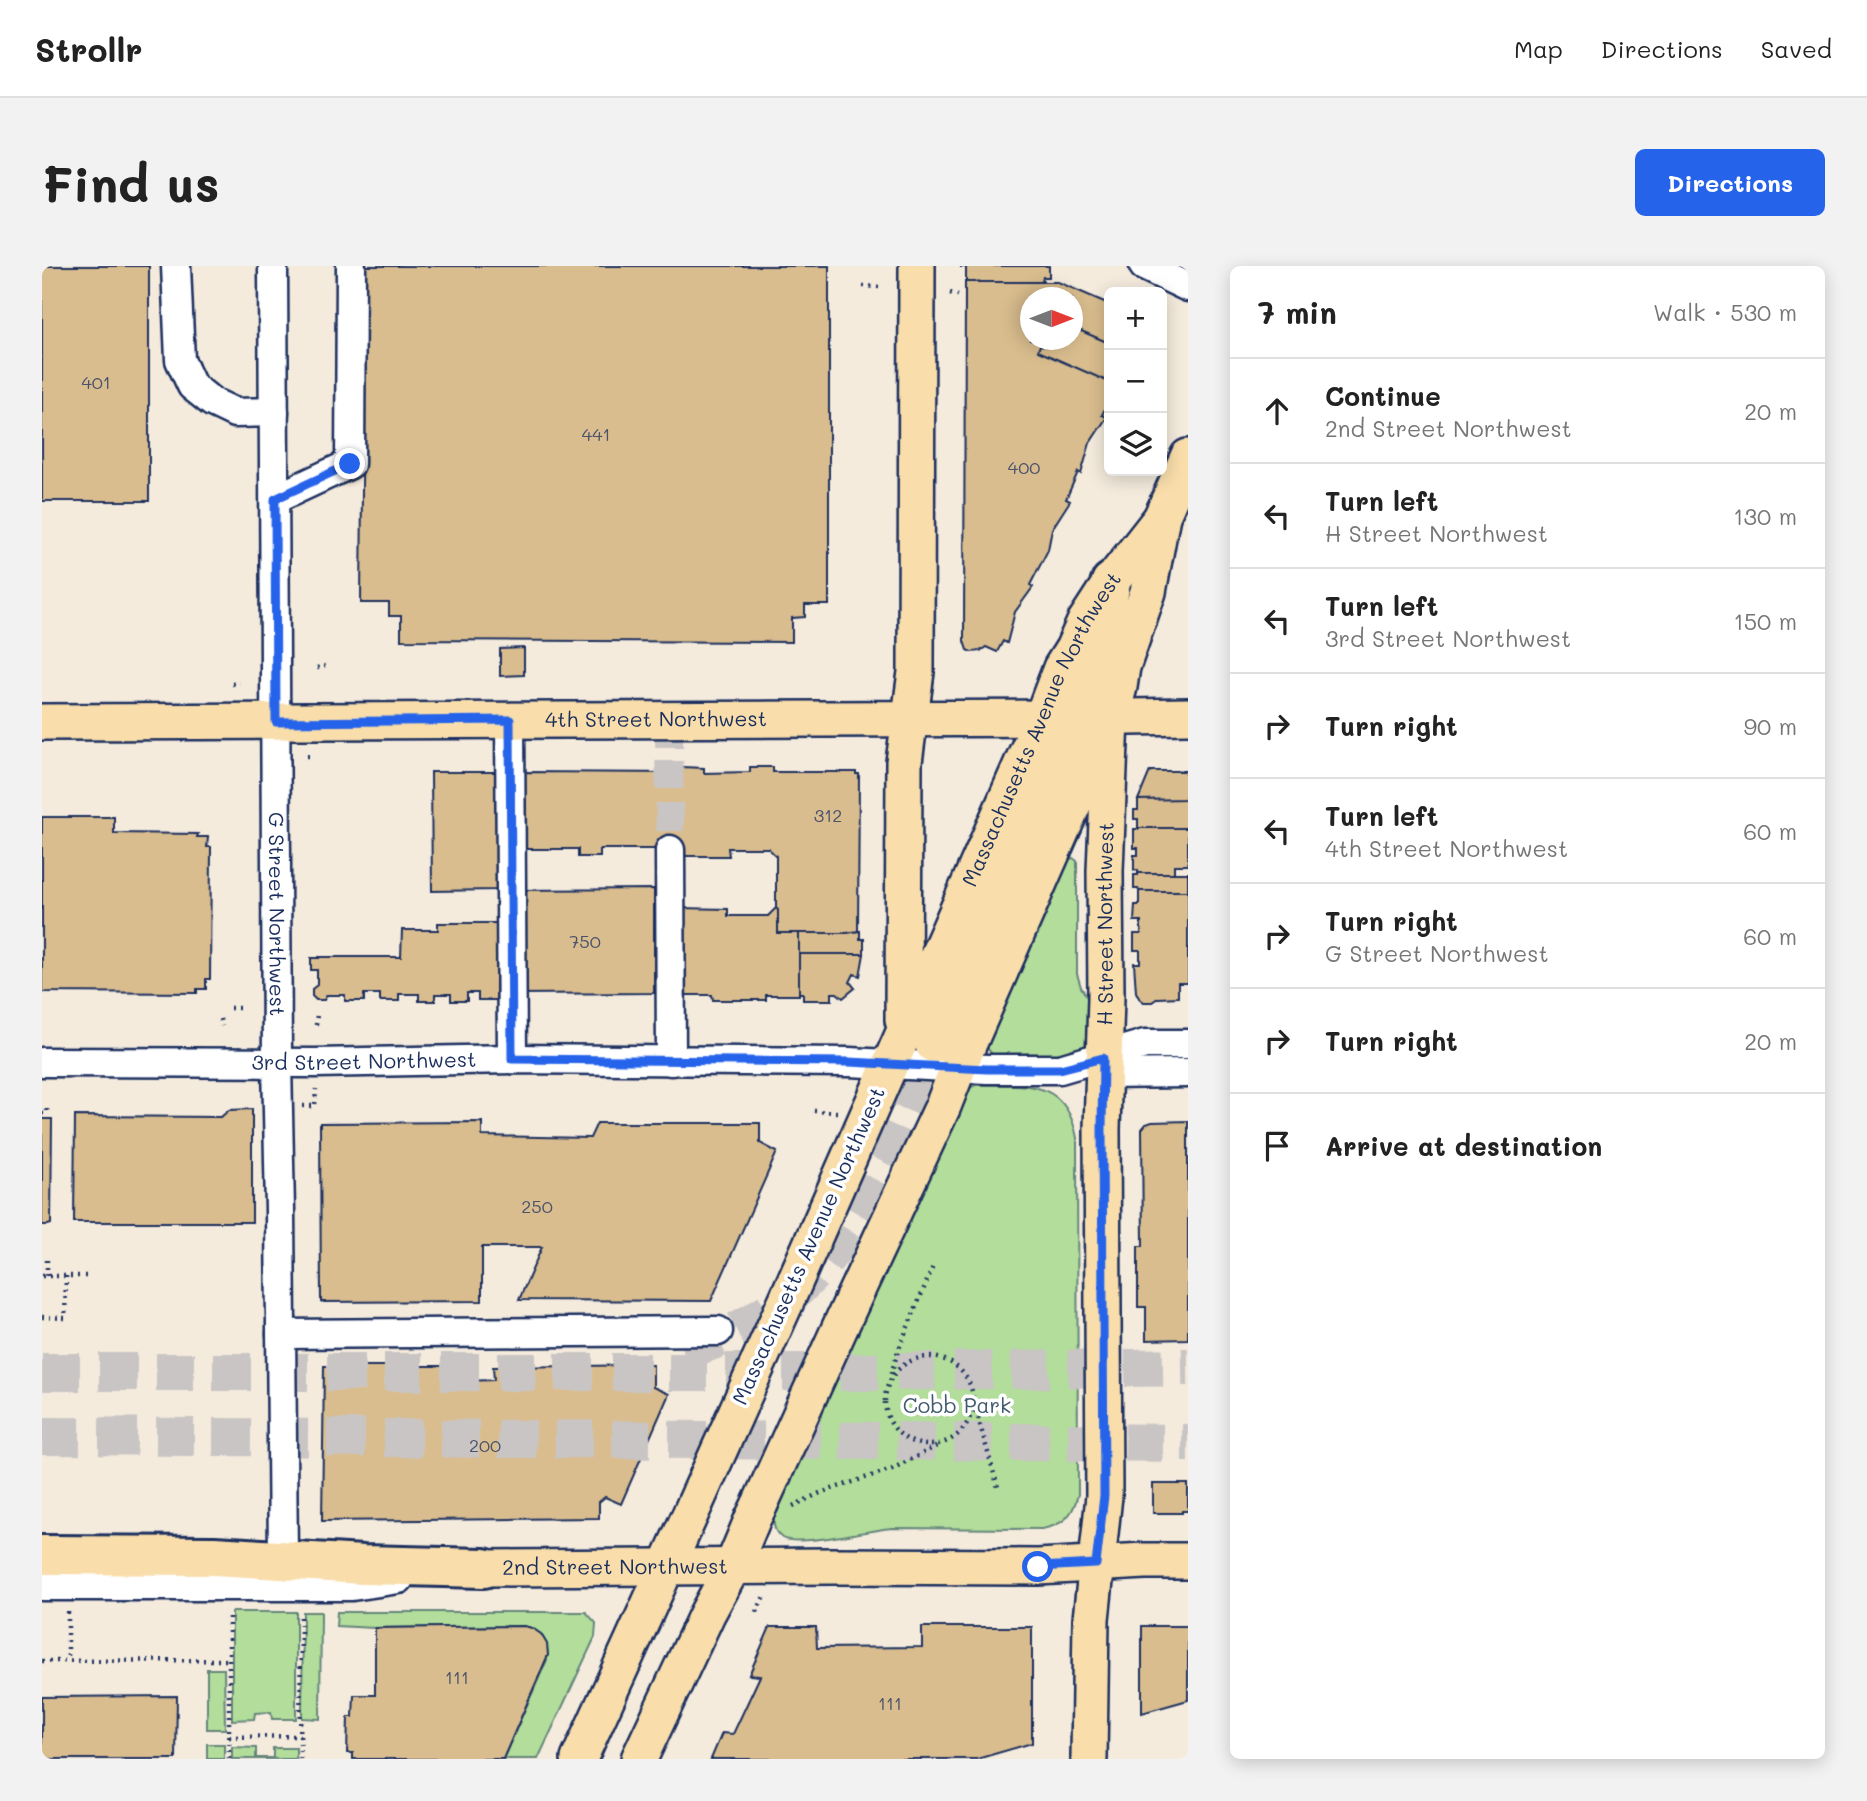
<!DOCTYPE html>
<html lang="en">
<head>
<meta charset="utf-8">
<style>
	:root { --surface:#fff; --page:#f2f2f2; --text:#222; --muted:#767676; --line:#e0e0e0; --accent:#2563eb }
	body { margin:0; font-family:Mali,sans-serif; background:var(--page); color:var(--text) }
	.controls { position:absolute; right:21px; top:21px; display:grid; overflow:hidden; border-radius:10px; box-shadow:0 4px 18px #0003 }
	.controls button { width:63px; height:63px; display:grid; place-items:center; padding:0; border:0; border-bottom:2px solid var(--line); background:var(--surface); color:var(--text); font:35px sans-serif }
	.compass { position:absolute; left:978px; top:21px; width:63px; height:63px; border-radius:50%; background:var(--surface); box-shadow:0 4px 18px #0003; rotate:90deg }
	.stop { position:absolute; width:21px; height:21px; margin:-16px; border:5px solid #2563eb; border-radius:50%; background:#fff }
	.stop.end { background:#2563eb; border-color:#fff; box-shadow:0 2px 7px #0008 }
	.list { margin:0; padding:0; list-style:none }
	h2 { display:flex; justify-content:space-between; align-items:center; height:91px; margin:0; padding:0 28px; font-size:30px }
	h2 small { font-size:23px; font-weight:400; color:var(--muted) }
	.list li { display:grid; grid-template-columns:46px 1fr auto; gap:21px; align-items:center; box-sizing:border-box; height:105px; padding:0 28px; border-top:2px solid var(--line) }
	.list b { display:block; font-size:26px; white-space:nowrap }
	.list p { margin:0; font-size:23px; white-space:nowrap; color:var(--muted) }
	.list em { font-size:23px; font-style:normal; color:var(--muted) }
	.icon { flex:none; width:38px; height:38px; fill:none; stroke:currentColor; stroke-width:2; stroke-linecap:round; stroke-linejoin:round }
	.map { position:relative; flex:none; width:1146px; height:1493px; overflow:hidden; border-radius:10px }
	header { display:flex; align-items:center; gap:42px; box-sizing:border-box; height:98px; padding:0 35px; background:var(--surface); border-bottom:2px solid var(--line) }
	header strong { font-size:33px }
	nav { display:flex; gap:38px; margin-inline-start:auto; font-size:24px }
	.intro { display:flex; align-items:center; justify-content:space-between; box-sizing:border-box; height:168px; padding:0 42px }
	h1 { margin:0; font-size:49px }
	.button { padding:18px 32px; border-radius:10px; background:var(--accent); color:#fff; font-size:24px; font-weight:700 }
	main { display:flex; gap:42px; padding:0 42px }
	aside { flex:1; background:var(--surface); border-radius:10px; box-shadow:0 4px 18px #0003 }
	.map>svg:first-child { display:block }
	.green { fill:#b2dd9a; stroke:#66867c; stroke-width:2 }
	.building { fill:#d9bd8e; stroke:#1b2f5e; stroke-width:2 }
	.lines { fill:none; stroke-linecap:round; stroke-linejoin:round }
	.minor-tunnel { stroke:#c9c5c4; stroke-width:28; stroke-dasharray:28 14; stroke-linecap:butt }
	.highway-tunnel { stroke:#c9c5c4; stroke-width:38; stroke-dasharray:38 19; stroke-linecap:butt }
	.minor-casing { stroke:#1b2f5e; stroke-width:33 }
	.major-casing { stroke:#1b2f5e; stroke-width:40 }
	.highway-casing { stroke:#1b2f5e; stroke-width:44 }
	.path { stroke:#1b2f5e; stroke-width:4.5; stroke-dasharray:2 5; stroke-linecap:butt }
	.minor { stroke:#fff; stroke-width:28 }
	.major { stroke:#f9deab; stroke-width:35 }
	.highway { stroke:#f9deab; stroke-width:38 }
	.major-bridge-casing { stroke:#1b2f5e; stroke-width:40; stroke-linecap:butt }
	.major-bridge { stroke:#f9deab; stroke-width:35 }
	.route { stroke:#2563eb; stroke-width:9 }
	.labels { text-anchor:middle; stroke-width:7; stroke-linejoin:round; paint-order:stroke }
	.number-label { font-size:18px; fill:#4a526a }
	.street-label { font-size:21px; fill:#1b2f5e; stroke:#fff }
	.park-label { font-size:21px; fill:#415a6d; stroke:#fff }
</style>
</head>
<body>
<header>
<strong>Strollr</strong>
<nav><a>Map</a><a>Directions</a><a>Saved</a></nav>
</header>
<div class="intro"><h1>Find us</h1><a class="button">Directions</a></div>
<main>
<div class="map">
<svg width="1146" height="1493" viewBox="0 0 1146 1493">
	<rect width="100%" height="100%" fill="#f4ebdd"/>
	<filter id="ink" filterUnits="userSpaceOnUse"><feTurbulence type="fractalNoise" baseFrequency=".0143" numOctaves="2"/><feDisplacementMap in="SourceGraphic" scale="14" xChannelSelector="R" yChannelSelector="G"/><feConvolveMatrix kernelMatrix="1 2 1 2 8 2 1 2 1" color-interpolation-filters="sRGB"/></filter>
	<g filter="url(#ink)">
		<path class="green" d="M1031,592L1035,595V708L1039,721L1047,735L1045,782L1031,789L950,788L945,782L944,779L1025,596L1027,593Z
			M934,819C983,819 1024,812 1035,872L1036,1228C1031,1250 1021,1259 1000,1263L850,1262C828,1264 756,1281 740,1272C733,1267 731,1260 732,1252L921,828L925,823Z
			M190,1346H254V1453H230L229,1446L213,1447L212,1453L190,1454Z
			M261,1346H279L278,1453L260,1452Z
			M295,1346H544L554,1357L553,1371L496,1493H461L505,1394C508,1376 499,1364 482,1360L333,1362L294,1360Z
			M165,1403H182L183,1463H165Z
			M165,1478H182V1493H165Z
			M190,1481L214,1482V1492H231V1482H254V1493H190Z"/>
		<path class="building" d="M0,0H107V235H0Z
			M322,0H787V339H763V351L750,352V376L359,374V350H347V337H319Z
			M919,0H1007V11H1001L1000,16H924V1H919Z
			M923,16H1016L1067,38V77L1030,61V32H988V74H1005L1004,80L998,79L996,85L1067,116V134L1060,149L1065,151L1048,177L1039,208L1036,206L1024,233L1028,235L1010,263L1006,284L988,319L991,321L973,346L965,377L961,375L955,386L944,381L938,385L929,386L925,384L922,375Z
			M1030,61L1067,77V116L996,85L998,79L1004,80L1005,74H1030Z
			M482,382V409L458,410V383Z
			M640,501L662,502V507L708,506V501H731V506H814V508H817L816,665L805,667H736V644L734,642V590L726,582H686L687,590H640L615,583H558V591H536V583H479V506L640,507Z
			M1108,505H1144V533L1096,534Z
			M389,506H454V624L390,625Z
			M1144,533H1146V562H1096V553H1092V544H1096V534Z
			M0,551H72V567L156,568L155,571H166L165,581H169L168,713H164V723H155V727L0,726Z
			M1096,562H1146V599H1132V607H1096V604H1092V589H1096V582H1092V563H1096Z
			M1096,607H1146V625H1097L1096,623H1092V609H1096Z
			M612,623V727L474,728V624Z
			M1097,625H1146V717H1136V731L1116,732L1110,736H1102L1097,732L1094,726L1092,697H1098V684H1092V668H1099V655H1092L1093,639H1097Z
			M637,642L686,643V650H726L734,642L736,644V667H757V729H724V734H671L670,729H637Z
			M396,657H454V734H436V727H425V735H409V728H393V735H377V728H357V735H338V728H322V735H303V729H285L282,734H274L270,730V723L275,719V704H269V692H277V691H359L360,664H396Z
			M818,665V673H822V688H757V667H805Z
			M757,688H822L818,710L812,708L808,716L813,722L801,732L795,727H790V734H761V727H757Z
			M210,843V956H32L33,850L179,851L187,844Z
			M0,853H10L9,958L6,959H0Z
			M1146,855V1073L1104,1074V1041H1096V980H1101L1100,863L1104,858L1110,856Z
			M440,856V870L548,872L555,857H718V877L735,886L669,1035L477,1034L500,981H440V1035L279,1036L278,857Z
			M611,1099V1121L627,1128L579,1238L563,1231L557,1236V1252L280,1255L282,1100H421V1115L452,1114L451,1101Z
			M1111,1218H1146V1245H1140V1247H1111Z
			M482,1360L490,1362L499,1368L505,1378L506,1389L461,1493H311V1487H305L306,1451H311L312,1429H333V1362Z
			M1100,1360H1146V1434L1100,1447Z
			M728,1361H774L775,1382L880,1381V1361H990V1477L935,1493H669L680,1467L691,1468L718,1410L707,1409Z
			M135,1430L134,1493H0V1431Z"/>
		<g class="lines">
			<path class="minor-tunnel" d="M627,453L628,584"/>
			<path class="highway-tunnel" d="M641,1084C704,1070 762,1027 798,973C838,913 863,843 892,777
				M0,1106H822L1146,1101
				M0,1170L1146,1177"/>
			<defs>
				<g id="minor">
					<path d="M134,0L138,94L150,120L170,136L193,147L232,146"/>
					<path id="s1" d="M231,0L235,796L238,945L241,1294"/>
					<path d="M1102,0L1146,21"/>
					<path d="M233,233L308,198L309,0"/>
					<path d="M468,454L470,793"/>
					<path d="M628,584L629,795"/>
					<path id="s2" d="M0,796L274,797L470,793L807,796L945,803H1018L1103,778H1146"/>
					<path d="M1061,808L1146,807"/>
					<path d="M239,1068L676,1065"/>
					<path d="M0,1320H310L357,1313"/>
				</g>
				<g id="major">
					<path id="s3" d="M0,456L1031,452L1146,450"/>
					<path d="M861,754L862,496L874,406L875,0"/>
					<path d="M810,1035L901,840L916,802L1069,452L1077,421L1080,401L1106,326L1120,250L1146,191"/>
					<path id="s4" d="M742,1040L1000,452L1019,402L1031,383L1043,356L1069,316L1116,256"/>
					<path id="s5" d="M442,1302L793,1300L996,1301L1103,1295H1146"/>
					<path d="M537,1493L653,1238"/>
					<path d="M597,1493L665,1348L690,1302L711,1252L718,1238"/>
					<path id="s6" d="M1047,1493L1049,1353L1062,1230L1060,863L1064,731L1063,605L1069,452"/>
				</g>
				<path id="highway" d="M892,777L1013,501L1059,372L1069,316
					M0,1289L172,1290L321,1299L442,1302"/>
			</defs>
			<use href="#minor" class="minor-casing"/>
			<use href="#major" class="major-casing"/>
			<use href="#highway" class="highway-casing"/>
			<path class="path" d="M821,20L839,21
				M908,27L916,29
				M275,402L283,400
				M190,418L197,417
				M265,490H269
				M188,742H197
				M178,753L180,760
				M274,759L275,748
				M261,840H273L274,823
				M772,845L795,846
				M0,847H5V839
				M0,1010H46
				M5,1010V994
				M0,1051L23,1052L24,1010
				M843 1135a44 44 0 1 1 88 0a44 44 0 1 1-88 0Z
				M849,1108L856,1085L892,998
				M932,1138L957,1225
				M751,1240L778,1227L850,1203L895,1180
				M26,1346V1395
				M715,1346L722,1330
				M0,1395L187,1394
				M187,1471L258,1470
				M187,1493V1347
				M258,1493L259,1347"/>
			<use href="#minor" class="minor"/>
			<use href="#major" class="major"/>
			<use href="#highway" class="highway"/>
			<defs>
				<path id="major-bridge" d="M653,1238L742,1040
					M718,1238L810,1035"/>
			</defs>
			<use href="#major-bridge" class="major-bridge-casing"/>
			<use href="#major-bridge" class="major-bridge"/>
		</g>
	</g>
	<g class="lines" filter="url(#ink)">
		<path class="route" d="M308,198L233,233L234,456L468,454L470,793L807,796L945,803H1018L1061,792L1060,863L1062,1230L1054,1298L996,1301"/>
	</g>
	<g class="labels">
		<g class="number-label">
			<text x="54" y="123">401</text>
			<text x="554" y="175">441</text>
			<text x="982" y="208">400</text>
			<text x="786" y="556">312</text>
			<text x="543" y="682">750</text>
			<text x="495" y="947">250</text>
			<text x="443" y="1186">200</text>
			<text x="415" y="1418">111</text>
			<text x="848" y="1444">111</text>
		</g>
		<g class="street-label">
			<text dy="7" stroke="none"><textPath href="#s3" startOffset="614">4th Street Northwest</textPath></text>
			<text dy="7" stroke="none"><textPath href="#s4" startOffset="632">Massachusetts Avenue Northwest</textPath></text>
			<text dy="7" stroke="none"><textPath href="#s1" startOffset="648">G Street Northwest</textPath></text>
			<text dy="7" stroke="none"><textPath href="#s6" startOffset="836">H Street Northwest</textPath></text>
			<text dy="7" stroke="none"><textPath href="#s2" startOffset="322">3rd Street Northwest</textPath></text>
			<text transform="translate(767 980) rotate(-66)" y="7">Massachusetts Avenue Northwest</text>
			<text dy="7" stroke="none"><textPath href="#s5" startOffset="131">2nd Street Northwest</textPath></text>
		</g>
		<g class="park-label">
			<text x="915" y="1147">Cobb Park</text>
		</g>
	</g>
</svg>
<div class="controls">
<button>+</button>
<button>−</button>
<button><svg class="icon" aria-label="layers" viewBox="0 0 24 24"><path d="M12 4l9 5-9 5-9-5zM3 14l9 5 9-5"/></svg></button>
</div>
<svg class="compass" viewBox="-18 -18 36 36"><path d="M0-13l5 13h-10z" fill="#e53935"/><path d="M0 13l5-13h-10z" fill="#767676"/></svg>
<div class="stop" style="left:996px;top:1301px"></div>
<div class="stop end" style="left:308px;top:198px"></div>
</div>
<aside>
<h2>7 min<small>Walk · 530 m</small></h2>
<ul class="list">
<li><svg class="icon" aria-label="ahead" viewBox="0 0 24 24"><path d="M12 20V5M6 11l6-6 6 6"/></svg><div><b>Continue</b><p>2nd Street Northwest</p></div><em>20 m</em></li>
<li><svg class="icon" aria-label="left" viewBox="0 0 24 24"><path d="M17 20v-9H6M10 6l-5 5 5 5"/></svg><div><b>Turn left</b><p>H Street Northwest</p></div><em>130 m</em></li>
<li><svg class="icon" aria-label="left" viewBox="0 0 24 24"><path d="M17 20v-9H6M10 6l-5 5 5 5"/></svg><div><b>Turn left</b><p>3rd Street Northwest</p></div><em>150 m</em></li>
<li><svg class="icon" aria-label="right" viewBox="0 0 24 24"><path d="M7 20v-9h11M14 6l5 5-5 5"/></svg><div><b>Turn right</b></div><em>90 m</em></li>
<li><svg class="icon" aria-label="left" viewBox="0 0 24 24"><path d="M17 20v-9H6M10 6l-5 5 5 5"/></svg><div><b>Turn left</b><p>4th Street Northwest</p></div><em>60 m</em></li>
<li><svg class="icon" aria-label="right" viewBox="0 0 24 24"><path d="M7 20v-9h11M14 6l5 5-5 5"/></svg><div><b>Turn right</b><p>G Street Northwest</p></div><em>60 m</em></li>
<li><svg class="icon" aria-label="right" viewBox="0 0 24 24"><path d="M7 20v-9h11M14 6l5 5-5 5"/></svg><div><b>Turn right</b></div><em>20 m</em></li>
<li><svg class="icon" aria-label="arrive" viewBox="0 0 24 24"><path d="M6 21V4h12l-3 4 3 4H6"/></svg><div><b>Arrive at destination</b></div></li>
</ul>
</aside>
</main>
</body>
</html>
